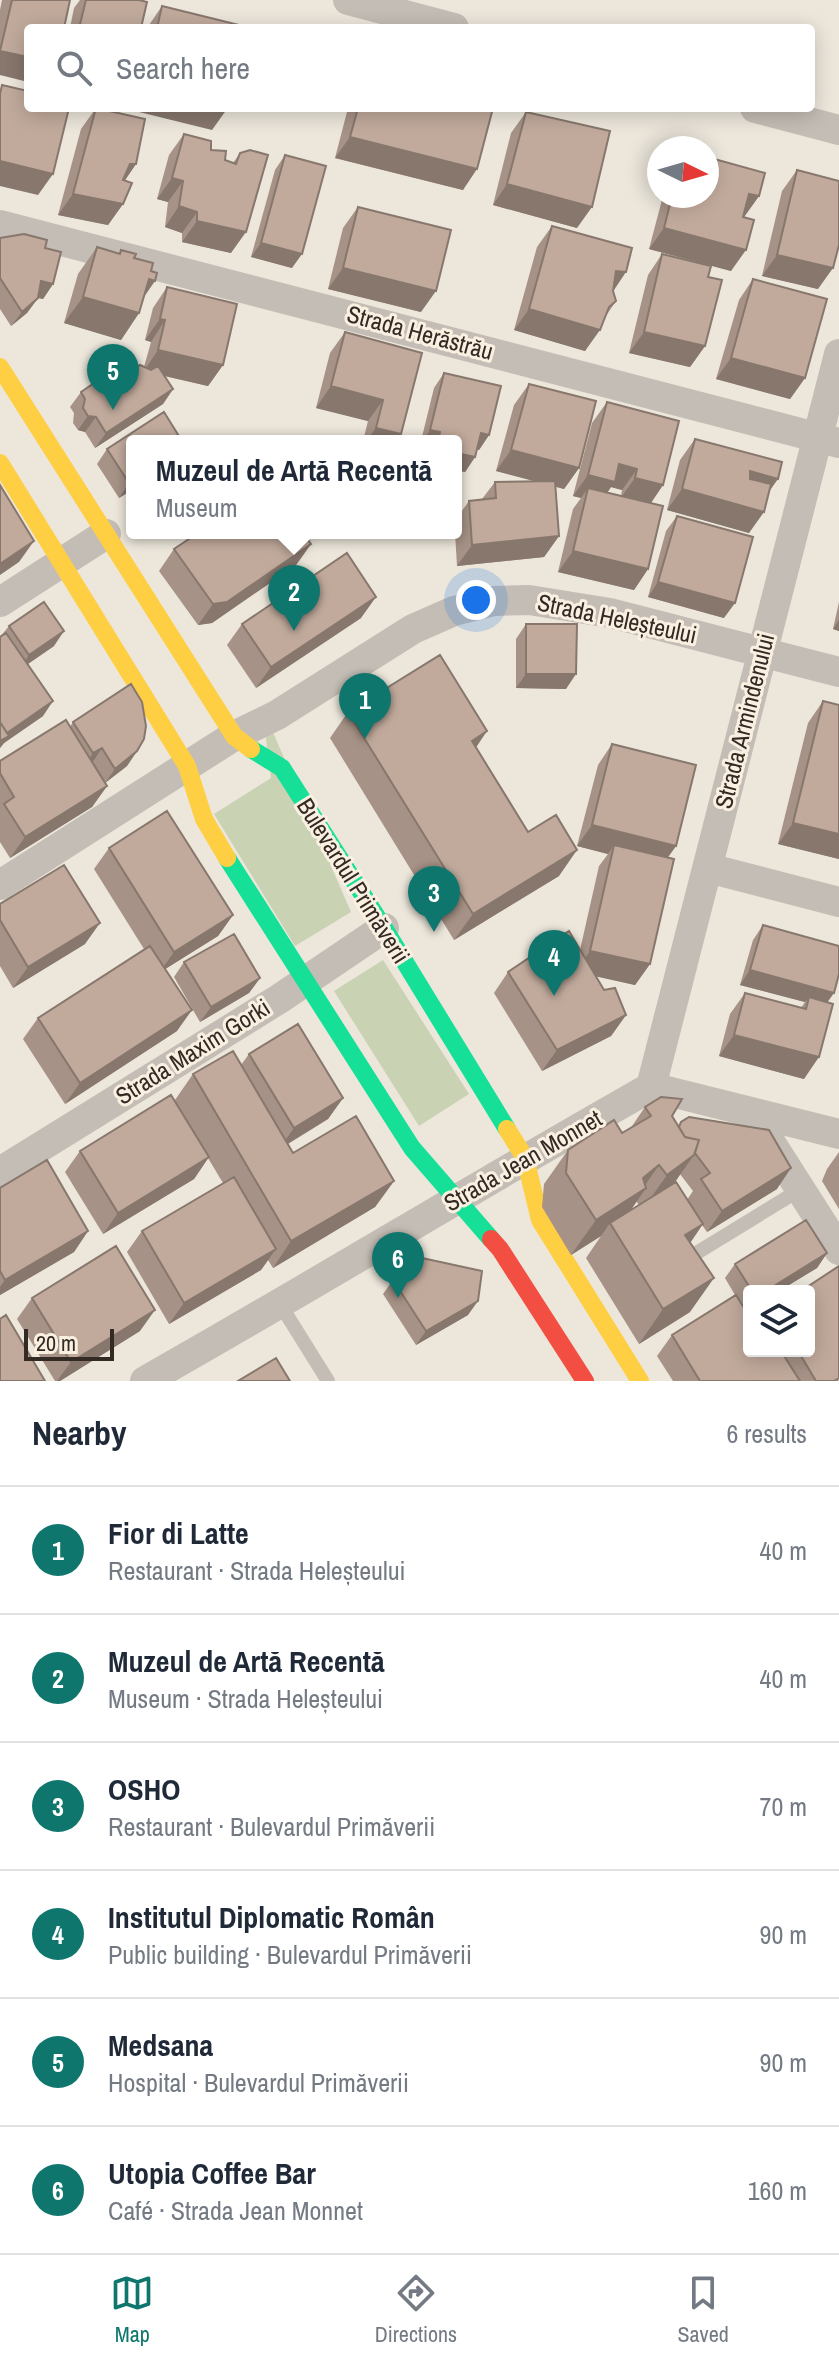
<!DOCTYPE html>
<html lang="en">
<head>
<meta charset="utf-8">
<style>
	:root { --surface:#fff; --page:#f6f6f7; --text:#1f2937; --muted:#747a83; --line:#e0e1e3; --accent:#0f766e }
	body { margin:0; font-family:"Archivo Narrow",sans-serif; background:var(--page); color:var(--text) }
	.controls { position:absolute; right:24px; bottom:24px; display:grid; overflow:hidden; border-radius:8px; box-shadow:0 4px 20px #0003 }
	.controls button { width:72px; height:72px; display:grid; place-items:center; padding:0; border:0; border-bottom:2px solid var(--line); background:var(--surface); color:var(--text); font:40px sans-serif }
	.compass { position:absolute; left:647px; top:136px; width:72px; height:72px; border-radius:50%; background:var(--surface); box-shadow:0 4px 20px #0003; rotate:95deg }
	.scale { position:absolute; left:24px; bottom:20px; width:90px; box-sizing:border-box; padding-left:8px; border:4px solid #342a24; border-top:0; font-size:22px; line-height:28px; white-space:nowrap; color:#342a24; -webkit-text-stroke:6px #faf0e1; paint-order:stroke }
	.you { position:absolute; left:476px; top:600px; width:28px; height:28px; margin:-20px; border:6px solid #fff; border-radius:50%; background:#1a73e8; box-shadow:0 0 0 12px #1a73e833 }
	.badge { display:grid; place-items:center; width:52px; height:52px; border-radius:50%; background:var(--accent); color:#fff; font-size:26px; font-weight:700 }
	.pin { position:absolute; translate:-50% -66px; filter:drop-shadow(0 2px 4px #0008) }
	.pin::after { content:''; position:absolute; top:42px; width:28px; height:24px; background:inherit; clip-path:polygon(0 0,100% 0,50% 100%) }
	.popup { position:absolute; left:126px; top:435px; width:336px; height:104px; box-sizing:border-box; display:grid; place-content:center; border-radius:8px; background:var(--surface); filter:drop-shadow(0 2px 6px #0005); font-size:26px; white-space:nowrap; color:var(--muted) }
	.popup b { font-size:30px; color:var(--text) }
	.popup::after { content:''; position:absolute; left:50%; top:100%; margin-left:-16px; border:16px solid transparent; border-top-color:var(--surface) }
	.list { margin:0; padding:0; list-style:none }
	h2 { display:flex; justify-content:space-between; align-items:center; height:104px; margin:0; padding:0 32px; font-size:34px }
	h2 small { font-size:26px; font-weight:400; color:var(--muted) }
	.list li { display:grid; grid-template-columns:52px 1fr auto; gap:24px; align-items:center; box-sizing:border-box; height:128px; padding:0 32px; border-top:2px solid var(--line) }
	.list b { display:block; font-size:30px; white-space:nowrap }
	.list p { margin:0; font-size:26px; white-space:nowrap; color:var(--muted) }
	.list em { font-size:26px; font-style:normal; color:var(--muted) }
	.icon { flex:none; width:44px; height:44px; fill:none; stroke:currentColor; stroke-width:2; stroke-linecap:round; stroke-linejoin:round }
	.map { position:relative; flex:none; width:839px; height:1381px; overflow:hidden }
	.search { position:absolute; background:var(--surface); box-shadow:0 4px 20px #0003; left:24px; right:24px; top:24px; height:88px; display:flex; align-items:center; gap:20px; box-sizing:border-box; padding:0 28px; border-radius:8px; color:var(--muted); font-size:30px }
	.sheet { height:872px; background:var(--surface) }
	nav { display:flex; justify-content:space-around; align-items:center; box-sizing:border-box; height:112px; border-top:2px solid var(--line); background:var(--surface); font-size:22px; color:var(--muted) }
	nav a { display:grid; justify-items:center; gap:4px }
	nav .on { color:var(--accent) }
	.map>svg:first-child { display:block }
	.green { fill:#cad2b4 }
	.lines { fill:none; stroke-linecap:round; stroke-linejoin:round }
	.lane { stroke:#c4bdb5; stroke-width:14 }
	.street { stroke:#c4bdb5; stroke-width:30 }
	.fast { stroke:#16e098; stroke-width:18 }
	.slow { stroke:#ffcf43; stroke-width:18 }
	.jam { stroke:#f24e42; stroke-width:18 }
	.wall { fill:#a69286; fill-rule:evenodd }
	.shaded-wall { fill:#87776d }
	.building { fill:#c1aa9c; stroke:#87776d; stroke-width:2 }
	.labels { text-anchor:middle; stroke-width:6; stroke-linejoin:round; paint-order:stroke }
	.street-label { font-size:24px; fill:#342a24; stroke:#faf0e1 }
</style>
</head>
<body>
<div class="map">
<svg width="839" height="1381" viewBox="0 0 839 1381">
	<rect width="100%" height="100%" fill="#ece6db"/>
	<path class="green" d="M262,707L351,912L295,946L214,814L271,778Z
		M383,960L469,1094L419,1126L334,991Z"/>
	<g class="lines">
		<path class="lane" d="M690,1257L801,1189
			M280,1304L328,1381"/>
		<path class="street" d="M348,0L454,28
			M755,108L839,130
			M0,225L839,443
			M0,602L106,534
			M708,868L839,902
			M0,885L234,736L277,715L413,629L454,611L494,601L529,600L610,613L839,672
			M651,1087L839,354
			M767,1137L839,1250
			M0,1172L279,999L384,928
			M145,1381C315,1285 481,1183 651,1087L839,1134"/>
		<path class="fast" d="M251,749L282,768L384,928L507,1129
			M227,858L412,1148L491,1239"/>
		<path class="slow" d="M0,367L234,736L251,749
			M0,463L187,766L204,819L227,858
			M507,1129L525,1158L540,1220L640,1381"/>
		<path class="jam" d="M491,1239L500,1249L585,1381"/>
	</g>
	<path class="wall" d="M2,0H70L0,75V10Z
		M80,0H139L141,28H70L74,8Z
		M162,6L247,28H147Z
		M96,108L136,164L125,180L123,204L108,225L58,215L81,129Z
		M348,108H493L463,190L335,158Z
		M526,112L577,228L493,205L511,133Z
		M184,134L211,150L225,160L233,163L240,153L231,253L182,242V233L165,227L168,202L157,199L169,155Z
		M285,155L292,268L251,257L275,170Z
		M797,170L818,289L762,276L782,191Z
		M663,196H759L744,217L731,271L649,249Z
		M358,207L421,312L328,289L343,228Z
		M552,226L613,292L616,301L606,316L585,351L514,330L537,247Z
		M0,238L45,248L53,284L43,299L38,298L27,313L11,326L0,309Z
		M97,247L118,254L121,250L134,258L144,297L139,313L121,340L64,323L78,274Z
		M662,254L708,277L705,346L690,367L629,353L648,275Z
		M753,279L805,378L790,399L716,379L739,300Z
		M167,287L223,365L208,386L164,376L173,389L163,404L95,448L85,432L78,430L73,423L74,413L70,407L81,392L134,369L144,367L151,342L145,340L153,308Z
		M345,332L401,434L396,441H363L368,421L316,408L330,353Z
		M444,373L489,435L479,450L477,449L475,457L465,472L456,470V441H421L434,388Z
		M529,384L579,468L564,489L555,486L559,536L544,557L457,566L455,533L456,519L469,501L482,499L495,482L535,481L496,471L514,405Z
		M607,402L663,485L651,503L648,569L634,590L558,572L573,509L581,498L573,496L592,423ZM611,487L622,490L621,496L607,493Z
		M695,439L769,491L749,533L667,510L680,460Z
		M182,441L132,490L119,498L97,464L107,449Z
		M677,516L724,618L648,597L666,531Z
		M311,544L296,565L212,623L198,625L159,571L174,549Z
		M839,602V631L833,629Z
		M361,618L256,688L227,645L242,624Z
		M526,624L566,689L516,688V639Z
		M9,626L54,646L28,664L43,716L4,743L0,748V637Z
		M823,701L839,859L778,844L808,723Z
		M348,712L476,748L528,832L559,876L454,940L330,738Z
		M73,722L137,751L127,766L105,783L107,786L92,807L10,858L0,842V761L70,727Z
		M612,744L676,846L668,857L650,964L635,985L596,976L604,990L626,1015L611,1036L542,1071L494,993L508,972L580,950L599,866L608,854L577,846L598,765Z
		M109,848L233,915L218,936L165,969L177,1031L65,1104L23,1039L38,1018L144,949L94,869Z
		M0,904L85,944L13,988L0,966Z
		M763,925L827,1002L804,1079L719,1056L730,1014L745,993L801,1008L805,1002L740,985L753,940Z
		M184,962L260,978L249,993L200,1022L174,977Z
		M249,1054L343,1098L328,1119L288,1144L293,1153L394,1181L375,1207L273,1268L268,1260L261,1270L169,1324L127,1252L142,1231L223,1183L208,1158L194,1179L103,1234L65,1172L80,1151L175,1100L193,1074L241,1065Z
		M645,1107L672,1116L678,1126L681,1122L777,1189L707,1232L702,1225L690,1243V1312L639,1344L586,1258L601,1236L571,1255L542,1207L544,1184L568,1150L622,1133L630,1129ZM680,1174L693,1191L687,1200L674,1184ZM636,1201L639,1205L630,1211Z
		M839,1152V1209L822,1181L827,1169Z
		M0,1188L88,1231L74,1252L0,1295Z
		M827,1253L817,1268L779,1291H749V1310L746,1312L749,1351H809L839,1381H673L657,1356L672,1335L735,1295L725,1278L735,1264Z
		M393,1280L468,1315L416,1345L383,1294Z
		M32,1298L140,1331L60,1381H55L17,1319Z"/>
	<path class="shaded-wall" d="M0,51L28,57V82L0,75Z
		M128,108H223L227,109L212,130L127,109Z
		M350,137L477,169L463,190L335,158Z
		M0,161L53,174L38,195L0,186Z
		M130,164H136L121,186Z
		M172,178L183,181L168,202L157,199Z
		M507,184L592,207L577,228L493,205Z
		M73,194L123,204L108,225L58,215Z
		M749,194L759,196L744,217L734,215Z
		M179,206L197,212L182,233L165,227Z
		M197,221L246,232L231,253L182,242Z
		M664,228L746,250L731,271L649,249Z
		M261,243L302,254L292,268L251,257Z
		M777,255L833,268L818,289L762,276Z
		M343,268L436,291L421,312L328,289Z
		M616,271L626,272L612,293Z
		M149,279L155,281L137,307Z
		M41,281L53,284L43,299L31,296Z
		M83,297L139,313L121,340L64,323Z
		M38,298L27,313L11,326L22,312Z
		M529,309L600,330L585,351L514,330Z
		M160,319L165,320L151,342L145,340Z
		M644,332L705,346L690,367L629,353Z
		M158,350L223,365L208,386L144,371Z
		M731,358L805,378L790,399L716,379Z
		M331,386L383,400L368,421L316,408Z
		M173,389L163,404L95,448L106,433Z
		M88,416L96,417L85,432L78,430Z
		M376,428L401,434L396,441H366Z
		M430,430L440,432L434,441H423Z
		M481,433L489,435L479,450L470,448Z
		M511,450L579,468L564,489L496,471Z
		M456,453L475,457L465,472L456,470Z
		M619,464L637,469L622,490L611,487L600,503L588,488L581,498L573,496L588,475Z
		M750,471L778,479L763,500L735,492Z
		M635,478L663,485L648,507L620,499Z
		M132,482V490L119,498L129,483Z
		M682,489L764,512L749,533L667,510Z
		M559,536L544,557L457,566L472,545Z
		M34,541L19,562L0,575V564Z
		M311,544L296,565L212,623L198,625L213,604Z
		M573,551L648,569L634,590L558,572Z
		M658,582L735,603L724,618L648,597Z
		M376,597L361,618L256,688L271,667Z
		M839,620V631L833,629Z
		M64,631L54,646L19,670L29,655Z
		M526,674H576L566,689L516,688Z
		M53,701L43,716L4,743L0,748V741L6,733Z
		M487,731L469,758L472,741Z
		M102,748L92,763L83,768L93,753Z
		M137,751L127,766L105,783L115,769Z
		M107,786L92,807L10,858L25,837Z
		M793,823L839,834V859L778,844Z
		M592,825L676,846L661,867L614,845L608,854L577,846Z
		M577,850L559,876L454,940L473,914Z
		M233,915L218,936L159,973L174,952Z
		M100,923L85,944L13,988L28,967Z
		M590,951L650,964L635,985L576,972Z
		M750,970L834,993L824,1007L809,997L805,1002L740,985Z
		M260,978L249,993L200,1022L211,1007Z
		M192,1010L177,1031L65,1104L80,1083Z
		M626,1015L611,1036L542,1071L557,1050Z
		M734,1035L819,1057L804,1079L719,1056Z
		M343,1098L328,1119L279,1149L294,1128Z
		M694,1155L670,1189L643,1209L667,1175Z
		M209,1157L194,1179L103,1234L118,1213Z
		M659,1165L641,1191L646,1188L622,1223H610L601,1236L571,1255L596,1220L643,1178Z
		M791,1168L777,1189L707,1232L722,1211Z
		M394,1181L375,1207L273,1268L291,1241Z
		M703,1224L679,1259L685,1235Z
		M88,1231L74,1252L0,1295V1287L5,1280Z
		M276,1249L261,1270L169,1324L184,1303Z
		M827,1253L817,1268L779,1291H766Z
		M714,1278L690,1312L639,1344L663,1309Z
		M478,1301L468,1315L416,1345L426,1331Z
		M155,1310L140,1331L60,1381H57L71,1362Z"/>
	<path class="building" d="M12,0H70L64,28H28V57L0,51Z
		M86,0H139L147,2L141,28H79Z
		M162,6L247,27L157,28Z
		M2,85L28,91V108H69L53,174L0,161V94Z
		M96,108L145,119L136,164H130L123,180L132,183L123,204L73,194Z
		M358,108H493L477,169L350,137Z
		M526,112L610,131L592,207L507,184Z
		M184,134L211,141V150L226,151L225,160L236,164L240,153L250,150L268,155L246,232L197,221V212L179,206L183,181L172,178Z
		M285,155L326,166L302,254L261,243Z
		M707,157L765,173L759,196L749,194L743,217L754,220L746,250L664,228L672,196H707Z
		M797,170L839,181V245L833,268L777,255Z
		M358,207L451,230L436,291L343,268Z
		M552,226L632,248L626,272L616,271L613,291L616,301L609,307L600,330L529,309Z
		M24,234L47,240L45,248L61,252L53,284L41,281L38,298L22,312L0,278V238Z
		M97,247L120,254L121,250L136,254L134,258L153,263L151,271L157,273L155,281L149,279L139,313L83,297Z
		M662,254L711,266L708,277L722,280L705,346L644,332Z
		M753,279L827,299L805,378L731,358Z
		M167,287L237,304L223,365L158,350L165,320L160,319Z
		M345,332L422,353L401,434L376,428L383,400L331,386Z
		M128,360L134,369L140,365L151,370L158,366L173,389L106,433L96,417L88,416L83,408L85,399L81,392Z
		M444,373L501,386L489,435L481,433L475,457L456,453V441H438L440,432L430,430Z
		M529,384L596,401L579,468L511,450Z
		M607,402L679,421L663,485L635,478L637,469L619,464L615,482L588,475Z
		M164,412L182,441H132V482L129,483L107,449Z
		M695,439L782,462L778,479L750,471V479L771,484L764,512L682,489Z
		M555,481L559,536L472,545L469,501L496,498L495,482Z
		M0,485L34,541L0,564Z
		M588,488L663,506L648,569L573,551Z
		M677,516L753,537L735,603L658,582Z
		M198,533H303L311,544L227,602L213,604L174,549Z
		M347,553L376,597L271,667L242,624Z
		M44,602L64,631L29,655L9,626Z
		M526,624H577L576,674H526Z
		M6,633L53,701L7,733L0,722V637Z
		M440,655L487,731L472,741L528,832L556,815L577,850L473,914L348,712Z
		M131,684L142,702L146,726L144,739L137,751L115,769L102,748L93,753L73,722Z
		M823,701L839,705V834L793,823Z
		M66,720L107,786L25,837L4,804L14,797L0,773V761Z
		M0,722L9,736L0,741Z
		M612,744L696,765L676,846L592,825Z
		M167,811L233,915L174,952L109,848Z
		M614,845L674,859L650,964L590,951Z
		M64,865L100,923L28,967L0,920V904Z
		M763,925L839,946V974L834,993L750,970Z
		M569,931L604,990L615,988L626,1015L557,1050L508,972Z
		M234,934L260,978L211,1007L184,962Z
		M150,946L192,1010L80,1083L38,1018Z
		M745,993L806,1009L809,997L833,1004L819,1057L734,1035Z
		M298,1024L343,1098L294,1128L249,1054Z
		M233,1051L293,1153L356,1116L394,1181L291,1241L193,1074Z
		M171,1095L209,1157L118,1213L80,1151Z
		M661,1097L682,1099L672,1116L685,1137L699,1140L694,1155L667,1175L659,1165L643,1178L646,1188L596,1220L566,1173L568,1150L614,1120L622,1133L651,1116L645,1107Z
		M689,1117L769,1130L791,1168L722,1211L701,1179L710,1173L695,1153L699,1140L685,1137L679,1127L681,1122Z
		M47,1160L88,1231L5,1280L0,1271V1188Z
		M234,1177L276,1249L184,1303L142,1231Z
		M676,1182L703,1224L685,1235L714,1278L663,1309L610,1223Z
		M806,1220L827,1253L766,1291H752L735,1264Z
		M116,1246L155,1310L71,1362L32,1298Z
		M422,1258L482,1271L478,1301L426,1331L393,1280Z
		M839,1266V1378L834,1381H816L798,1351H809V1291H801Z
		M736,1295L749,1316V1351H781L800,1381H700L672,1335Z
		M6,1315L45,1381H0V1319Z
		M276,1358L290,1381H238Z"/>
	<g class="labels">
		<g class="street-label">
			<text transform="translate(420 333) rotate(15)" y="8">Strada Herăstrău</text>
			<text transform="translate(617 619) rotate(12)" y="8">Strada Heleșteului</text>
			<text transform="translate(745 721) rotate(-76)" y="8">Strada Armindenului</text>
			<text transform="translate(353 881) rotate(58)" y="8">Bulevardul Primăverii</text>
			<text transform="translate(193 1052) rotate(-32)" y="8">Strada Maxim Gorki</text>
			<text transform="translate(523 1161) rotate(-30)" y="8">Strada Jean Monnet</text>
		</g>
	</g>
</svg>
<div class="controls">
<button><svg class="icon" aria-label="layers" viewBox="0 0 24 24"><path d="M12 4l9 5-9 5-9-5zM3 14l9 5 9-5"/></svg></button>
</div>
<svg class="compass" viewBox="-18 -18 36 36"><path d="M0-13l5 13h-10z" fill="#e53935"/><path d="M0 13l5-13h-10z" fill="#747a83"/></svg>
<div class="scale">20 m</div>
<div class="you"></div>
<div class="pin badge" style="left:365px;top:739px">1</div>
<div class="pin badge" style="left:294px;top:631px">2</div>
<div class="popup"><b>Muzeul de Artă Recentă</b>Museum</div>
<div class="pin badge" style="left:434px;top:932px">3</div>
<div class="pin badge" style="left:554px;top:996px">4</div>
<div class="pin badge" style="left:113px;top:410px">5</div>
<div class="pin badge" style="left:398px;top:1298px">6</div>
<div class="search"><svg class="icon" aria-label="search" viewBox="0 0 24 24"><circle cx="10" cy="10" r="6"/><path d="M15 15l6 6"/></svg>Search here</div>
</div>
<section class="sheet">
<h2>Nearby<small>6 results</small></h2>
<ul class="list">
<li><span class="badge">1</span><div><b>Fior di Latte</b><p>Restaurant · Strada Heleșteului</p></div><em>40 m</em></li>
<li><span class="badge">2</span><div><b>Muzeul de Artă Recentă</b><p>Museum · Strada Heleșteului</p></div><em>40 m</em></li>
<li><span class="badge">3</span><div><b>OSHO</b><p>Restaurant · Bulevardul Primăverii</p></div><em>70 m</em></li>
<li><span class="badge">4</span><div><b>Institutul Diplomatic Român</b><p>Public building · Bulevardul Primăverii</p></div><em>90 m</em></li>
<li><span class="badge">5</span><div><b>Medsana</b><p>Hospital · Bulevardul Primăverii</p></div><em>90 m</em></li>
<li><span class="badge">6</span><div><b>Utopia Coffee Bar</b><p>Café · Strada Jean Monnet</p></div><em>160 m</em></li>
</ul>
</section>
<nav>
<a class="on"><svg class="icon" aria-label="map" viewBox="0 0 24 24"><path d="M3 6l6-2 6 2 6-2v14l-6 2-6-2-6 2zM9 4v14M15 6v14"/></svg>Map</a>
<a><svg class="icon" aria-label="directions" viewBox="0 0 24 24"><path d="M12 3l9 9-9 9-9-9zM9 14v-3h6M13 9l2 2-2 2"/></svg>Directions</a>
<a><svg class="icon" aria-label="saved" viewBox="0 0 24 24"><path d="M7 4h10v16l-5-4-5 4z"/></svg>Saved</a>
</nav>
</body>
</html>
